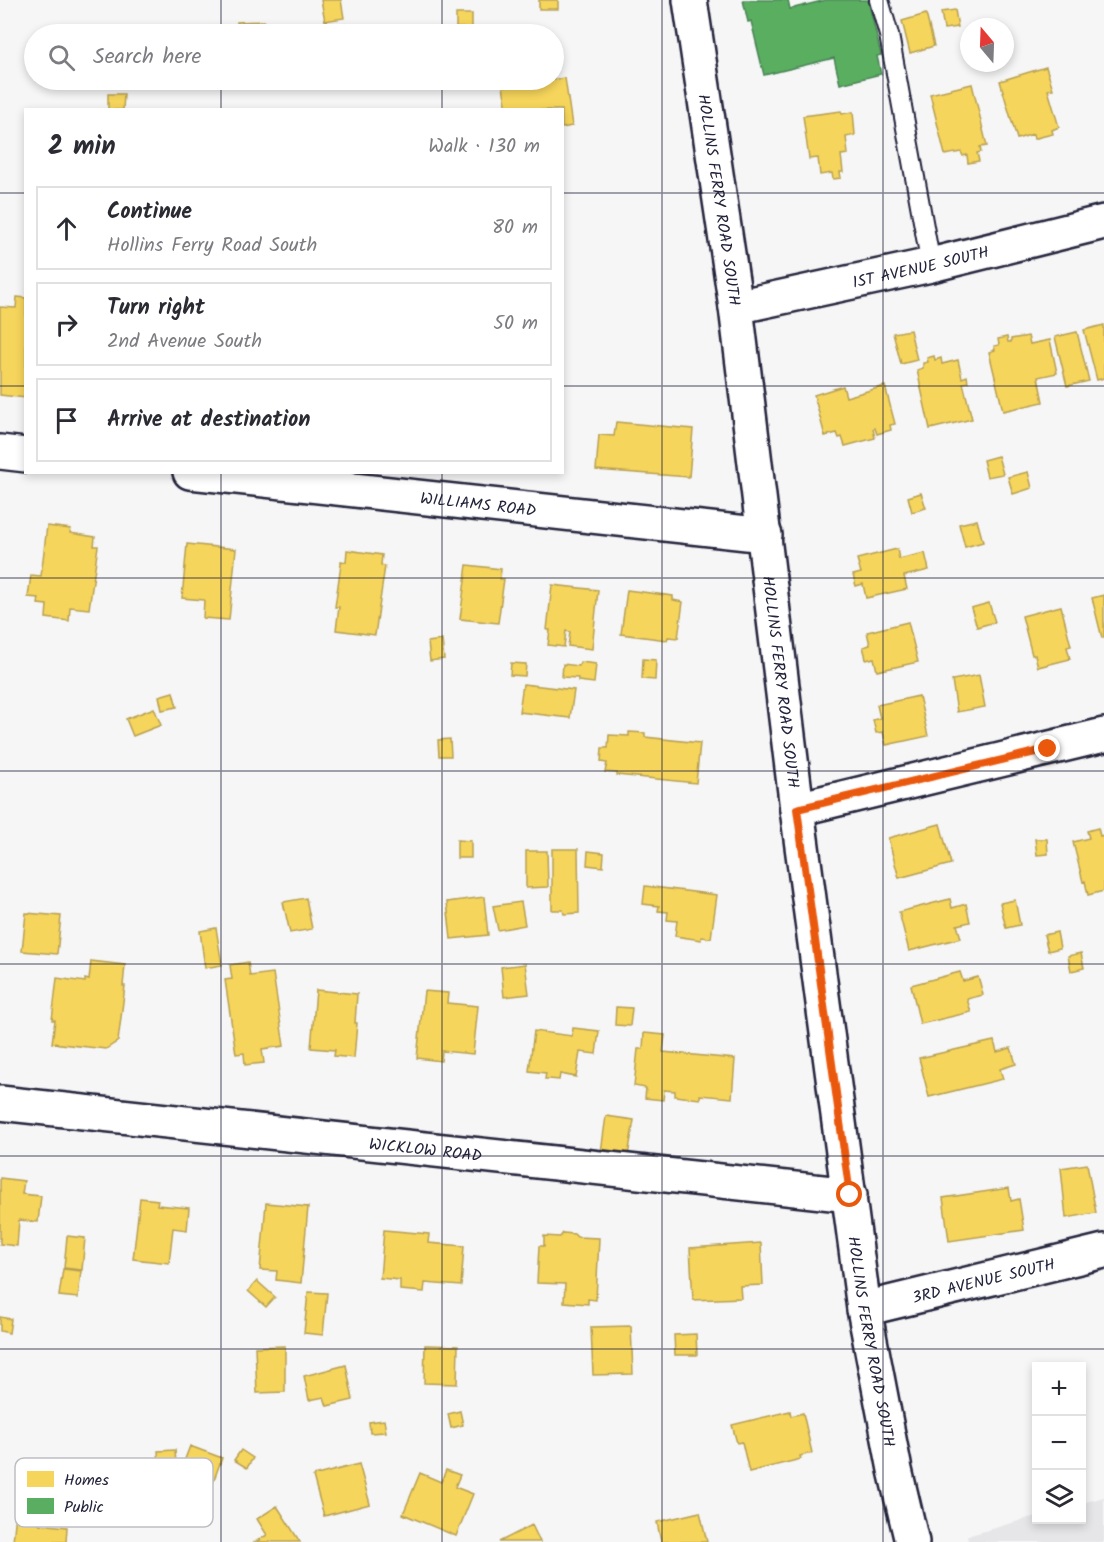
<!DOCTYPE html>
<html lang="en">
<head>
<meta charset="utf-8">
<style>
	:root { --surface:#fff; --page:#f2f2f3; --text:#2b2b33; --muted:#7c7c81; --line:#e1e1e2 }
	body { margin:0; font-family:Kalam,sans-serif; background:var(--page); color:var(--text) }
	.controls { position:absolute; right:18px; bottom:18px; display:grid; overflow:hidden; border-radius:0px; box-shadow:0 3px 9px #0003 }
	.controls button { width:54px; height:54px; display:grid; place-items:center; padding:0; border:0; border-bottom:2px solid var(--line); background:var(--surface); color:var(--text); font:30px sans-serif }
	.compass { position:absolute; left:960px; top:18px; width:54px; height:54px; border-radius:50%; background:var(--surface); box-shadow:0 3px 9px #0003; rotate:341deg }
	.stop { position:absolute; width:18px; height:18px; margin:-14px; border:4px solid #ea580c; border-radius:50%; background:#fff }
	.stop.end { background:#ea580c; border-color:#fff; box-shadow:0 2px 6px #0008 }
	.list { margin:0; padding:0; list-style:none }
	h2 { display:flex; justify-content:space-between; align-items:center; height:78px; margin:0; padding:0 24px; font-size:26px }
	h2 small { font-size:20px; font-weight:400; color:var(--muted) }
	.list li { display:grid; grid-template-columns:39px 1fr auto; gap:18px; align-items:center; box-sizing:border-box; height:84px; margin:0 12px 12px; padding:0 12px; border:2px solid var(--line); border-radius:0px }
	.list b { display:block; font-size:22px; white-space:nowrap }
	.list p { margin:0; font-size:20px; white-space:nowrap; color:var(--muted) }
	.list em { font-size:20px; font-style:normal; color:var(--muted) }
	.icon { flex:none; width:33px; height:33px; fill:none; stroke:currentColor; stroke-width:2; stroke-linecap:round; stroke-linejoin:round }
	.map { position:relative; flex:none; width:1104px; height:1542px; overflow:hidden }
	.search { position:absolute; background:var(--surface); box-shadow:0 3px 9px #0003; left:24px; top:24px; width:540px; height:66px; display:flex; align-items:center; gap:15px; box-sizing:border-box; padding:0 21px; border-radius:33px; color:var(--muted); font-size:22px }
	.panel { position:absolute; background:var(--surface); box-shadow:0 3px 9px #0003; left:24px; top:108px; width:540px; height:366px; border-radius:0px }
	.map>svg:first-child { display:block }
	.built { fill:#e6e6e9 }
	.homes { fill:#f6d55c; stroke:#b69f52; stroke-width:1.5 }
	.public { fill:#5aae61; stroke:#498456; stroke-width:1.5 }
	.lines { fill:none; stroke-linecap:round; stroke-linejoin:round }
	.lane-casing { stroke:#22223b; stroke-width:22 }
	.street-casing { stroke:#22223b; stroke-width:38 }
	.lane { stroke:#fff; stroke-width:18 }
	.street { stroke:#fff; stroke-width:33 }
	.route { stroke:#ea580c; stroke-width:8 }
	.grid { fill:none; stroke:#22223b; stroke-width:1.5; stroke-opacity:0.55 }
	.labels { text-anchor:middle; stroke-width:6; stroke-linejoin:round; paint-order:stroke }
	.street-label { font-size:16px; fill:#22223b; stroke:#fff }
	.key { fill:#fff; stroke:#bdbdc4; stroke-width:1.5 }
	.key-label { font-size:16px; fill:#22223b }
</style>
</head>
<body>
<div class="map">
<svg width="1104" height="1542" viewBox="0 0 1104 1542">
	<rect width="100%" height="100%" fill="#f6f6f7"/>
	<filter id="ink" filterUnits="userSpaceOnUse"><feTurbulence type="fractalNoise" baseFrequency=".0167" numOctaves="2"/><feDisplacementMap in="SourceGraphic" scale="12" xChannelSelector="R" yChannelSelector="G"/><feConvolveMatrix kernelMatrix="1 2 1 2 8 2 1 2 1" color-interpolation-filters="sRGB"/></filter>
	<g filter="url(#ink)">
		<path class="built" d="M1104,1497V1542H968L967,1536L1036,1516V1520H1082V1503Z"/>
		<path class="homes" d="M321,0H341L344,18L325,21Z
			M539,0H558V9H539Z
			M955,10L958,27L944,29L941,12Z
			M456,14H472V28H456Z
			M926,14L934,46L910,53L902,21Z
			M264,21V34H237V22Z
			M1046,67L1053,89L1048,90L1059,127L1052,130L1053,134L1040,137L1034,139L1033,134L1017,139L1000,81Z
			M565,78L572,126L562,128V110H507L503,86Z
			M972,84L987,146L980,147L981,152L977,153L979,161L968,163L967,155L963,156L961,152L945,155L930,94Z
			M108,94H124L123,110H108Z
			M841,111L842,114L853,112L855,135L846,137L848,154L841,155L843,172H840L841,178L833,179L832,173L820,175L818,158L809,159L803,116Z
			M17,297L26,298V398L0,395V307L16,308Z
			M1104,325V378L1097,380L1084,330Z
			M910,330L917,360L901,364L893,333Z
			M1077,332L1089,381L1067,386L1055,337Z
			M1028,336L1030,344L1050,340L1057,373L1038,377L1043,402L1003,411L989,352L995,350L994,346L999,345L998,339L1007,337L1008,342H1011V339Z
			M934,356L935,360L941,358L942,364L958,360L962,378L967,376L968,382L963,383L972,419L930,429L917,370L923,368V363L928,362L927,358Z
			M843,386L846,397L885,386L895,424L890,425L891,430L877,434L875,428L873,429L875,438L845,446L842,437L839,438L837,433L825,436L814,395Z
			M616,422L693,429L689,477L596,470L599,435L614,436Z
			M998,456L1003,474L987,477L983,460Z
			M1028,472L1032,488L1013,494L1008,477Z
			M921,493L926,508L912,512L908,497Z
			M977,520L983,542L965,547L959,524Z
			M47,526L71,529L70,533L95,537L94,546H98L89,609L70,607L69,621L46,618L47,605L38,604L39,598L28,597L31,575L41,576Z
			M187,544L236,549L229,620L203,618L204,600L182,598Z
			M897,549L899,559L925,553L929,570L904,576L907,589L866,598L863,584L856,586L853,575L861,573L857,559Z
			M347,550L382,555L381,565L385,566L375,635L336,630L339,607H335L341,564V561L346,562Z
			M467,565L501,569L500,579H504L498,623L460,619Z
			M552,585L598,590L592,649L568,646L570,632L566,631L564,647L548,645L550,630H547Z
			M627,590L673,596V600L683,602L678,638L668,637L667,640L621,634Z
			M1104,595V638H1102L1092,598Z
			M989,603L995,622L977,627L971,608Z
			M1061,606L1071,646L1067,647L1070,659L1038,667L1035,655H1032L1022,616Z
			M908,622L918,662L877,671L874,658L866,660L865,654L863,647L870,645L867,632Z
			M442,640L444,659L430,661L428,642Z
			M643,659L656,660L655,680L642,679Z
			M580,662L596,664L594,683L578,681V678L562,677L563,664L579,666Z
			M511,663L526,664L525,676L510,675Z
			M979,675L985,707L957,712L952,680Z
			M523,684L574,690L570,718L519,712Z
			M173,692L177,707L162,710L159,696Z
			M919,696L928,736L886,745L883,732L876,733L873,720L880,718L877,705Z
			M154,708L161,725L133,736L126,719Z
			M629,732L645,733V737L700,743L696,783L617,775V773L605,772L607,763L601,762L602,748H608L609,735L629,736Z
			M450,739L451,756H439L438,740Z
			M940,824L951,864L899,878L888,838Z
			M1098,828L1100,836L1104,835V891L1088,895L1085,881L1083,882L1073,842L1089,838L1087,831Z
			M1035,839H1047L1048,854L1037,855Z
			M457,840L471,841V858H457Z
			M552,849H578L579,913L564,914L563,910H552Z
			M526,851H547L548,887L526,888Z
			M588,851L604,853L603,867L587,865Z
			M645,886L717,895L711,938L701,937V940L675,936L677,921L667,920L668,912L658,911L659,906L643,904Z
			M484,897L488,935L451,939L447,902Z
			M306,898L312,929L290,933L283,902Z
			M950,899L952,908L966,904L970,922L957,925L961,938L909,951L899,912Z
			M1015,900L1020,925L1006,928L1000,903Z
			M521,902L525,925L498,930L493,906Z
			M26,913L61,916L57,954L22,951Z
			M216,928L222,965L205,968L200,931Z
			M1057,932L1060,948L1048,951L1044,935Z
			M1081,953L1084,968L1071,971L1068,956Z
			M91,961L125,965L123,986H125L118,1041L106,1049L52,1043L55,1020H52L57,978L85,982V979L89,980Z
			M248,962L250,976L273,973L284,1046L262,1049L264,1063L245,1065L244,1053L236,1054L225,980L232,979L230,965Z
			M525,964L529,994L504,997L501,967Z
			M960,972L963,981L978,977L980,983L983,995L967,999L971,1012L920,1024L911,985Z
			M316,990L357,994L355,1023H357L354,1058L334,1056L335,1050L311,1048Z
			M424,991L448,993L447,1003L478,1006L473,1054L442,1051L441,1061L417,1058Z
			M616,1007L632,1008L630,1026L615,1025Z
			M573,1028L599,1031L596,1054L580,1052L576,1077L560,1074L559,1080L549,1079H545L546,1073L529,1071L534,1031L572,1036Z
			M644,1033L665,1035L663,1052L735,1059L732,1098L700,1095V1099L675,1096V1091L664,1090L663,1100L645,1098L646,1088L634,1086L638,1049H643Z
			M994,1041L997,1052L1011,1048L1016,1064L1000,1069L1003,1079L929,1097L919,1058Z
			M606,1116L634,1120L628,1156L601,1152Z
			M1087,1164L1096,1213L1066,1218L1061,1168Z
			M0,1178L24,1181L22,1194L41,1196L38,1222L19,1220L17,1246L0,1244Z
			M1009,1188L1011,1201L1019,1199L1024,1230L949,1241L943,1198Z
			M140,1198L158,1200L157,1205L189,1208L187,1230L173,1228L169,1263L133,1259Z
			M266,1203L308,1207L301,1283L276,1280L277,1271L260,1270Z
			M384,1230L429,1234L428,1243L464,1246L461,1286L425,1283L424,1292L400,1290V1280L380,1278Z
			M563,1233L574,1234L577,1237L599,1238L596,1300L588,1299V1304L564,1302L565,1284L537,1283L539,1246H544V1236L560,1237Z
			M67,1236L85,1238L82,1270L64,1268Z
			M761,1243L763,1285L740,1286L741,1298L693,1300L690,1248Z
			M63,1269L81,1271L78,1298L59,1296Z
			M257,1281L275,1297L266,1307L248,1291Z
			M308,1292L327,1293L323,1335L304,1333Z
			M0,1317L11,1319L9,1333L0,1331Z
			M631,1326L633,1374L593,1375L591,1327Z
			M696,1334L697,1355H675L674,1335Z
			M425,1345L458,1346L457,1384L424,1383Z
			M285,1346V1392L257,1393L255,1347Z
			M346,1365L353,1400L327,1406L324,1397L309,1400L304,1376Z
			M460,1411L463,1425L451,1428L448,1414Z
			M790,1411L791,1416L803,1413L812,1453L800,1456L801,1459L749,1472L742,1442L737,1443L732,1425Z
			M384,1420L386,1432L370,1433L369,1422Z
			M190,1446L222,1458L209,1493L177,1480Z
			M175,1450L176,1465L159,1466L158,1451Z
			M241,1450L253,1458L247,1468L234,1460Z
			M359,1464L370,1504L324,1516L313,1476Z
			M446,1470L460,1475L455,1487L473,1494L456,1536L403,1514L420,1473L441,1482Z
			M17,1503L42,1506L39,1524L67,1527L66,1542H13Z
			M277,1506L300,1542H255L267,1535L257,1519Z
			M700,1512L707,1542H661L657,1522Z
			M532,1525L540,1542H499Z"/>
		<path class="public" d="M743,0H788L790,9L826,0H868L881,55L877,56L881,74L840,84L834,58L764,75L751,21L748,22Z"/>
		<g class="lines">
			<defs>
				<path id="lane" d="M879,0L889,35L931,265"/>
				<g id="street">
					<path id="s1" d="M690,0L736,307L797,809L864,1309L895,1470L912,1542"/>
					<path id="s2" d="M736,307L931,265L1104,222"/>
					<path d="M0,452L26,455"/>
					<path id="s3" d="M190,472L765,535"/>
					<path d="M797,809L1104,735"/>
					<path id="s4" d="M0,1103L850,1195"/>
					<path id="s5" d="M864,1309L1104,1251"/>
				</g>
			</defs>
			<use href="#lane" class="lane-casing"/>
			<use href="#street" class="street-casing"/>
			<use href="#lane" class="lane"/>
			<use href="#street" class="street"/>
		</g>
	</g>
	<g class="lines" filter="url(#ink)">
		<path class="route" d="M850,1195L797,809L1048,749"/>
	</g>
	<path class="grid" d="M221,0V34M442,0V34M662,0V1542M883,0V1542M221,80V110M442,80V110M0,193H26M562,193H1104M0,386H26M562,386H1104M221,472V1542M442,472V1542M0,578H1104M0,771H1104M0,964H1104M0,1156H1104M0,1349H1104"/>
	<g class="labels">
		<g class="street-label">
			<text dy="6" stroke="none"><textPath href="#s1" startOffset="202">HOLLINS FERRY ROAD SOUTH</textPath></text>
			<text dy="6" stroke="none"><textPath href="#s2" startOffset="189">1ST AVENUE SOUTH</textPath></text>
			<text dy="6" stroke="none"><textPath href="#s3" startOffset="290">WILLIAMS ROAD</textPath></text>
			<text dy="6" stroke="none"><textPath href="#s1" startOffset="688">HOLLINS FERRY ROAD SOUTH</textPath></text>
			<text dy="6" stroke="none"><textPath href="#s4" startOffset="428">WICKLOW ROAD</textPath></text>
			<text dy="6" stroke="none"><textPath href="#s5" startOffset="123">3RD AVENUE SOUTH</textPath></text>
			<text dy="6" stroke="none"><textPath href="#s1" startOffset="1354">HOLLINS FERRY ROAD SOUTH</textPath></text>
		</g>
	</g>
	<rect x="15" y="1458" width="198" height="69" rx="9" class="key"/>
	<rect x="27" y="1471" width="27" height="16" fill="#f6d55c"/>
	<rect x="27" y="1498" width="27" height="16" fill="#5aae61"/>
	<g class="key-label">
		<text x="64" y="1485">Homes</text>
		<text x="64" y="1512">Public</text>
	</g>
</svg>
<div class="controls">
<button>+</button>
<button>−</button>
<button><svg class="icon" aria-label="layers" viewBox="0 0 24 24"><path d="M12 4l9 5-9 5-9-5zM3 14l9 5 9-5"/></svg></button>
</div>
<svg class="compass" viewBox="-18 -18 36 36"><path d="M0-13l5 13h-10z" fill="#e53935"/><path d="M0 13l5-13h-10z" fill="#7c7c81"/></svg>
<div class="stop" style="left:850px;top:1195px"></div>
<div class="stop end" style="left:1048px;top:749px"></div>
<div class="search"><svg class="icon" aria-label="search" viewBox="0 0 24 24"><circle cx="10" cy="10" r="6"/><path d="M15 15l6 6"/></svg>Search here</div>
<section class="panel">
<h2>2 min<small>Walk · 130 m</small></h2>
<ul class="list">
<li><svg class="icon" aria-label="ahead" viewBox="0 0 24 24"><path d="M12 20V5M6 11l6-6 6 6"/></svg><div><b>Continue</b><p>Hollins Ferry Road South</p></div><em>80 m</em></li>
<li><svg class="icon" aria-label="right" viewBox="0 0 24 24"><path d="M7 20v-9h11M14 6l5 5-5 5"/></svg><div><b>Turn right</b><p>2nd Avenue South</p></div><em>50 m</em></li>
<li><svg class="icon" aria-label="arrive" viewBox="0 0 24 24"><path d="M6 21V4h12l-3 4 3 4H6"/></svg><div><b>Arrive at destination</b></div></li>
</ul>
</section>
</div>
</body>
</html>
